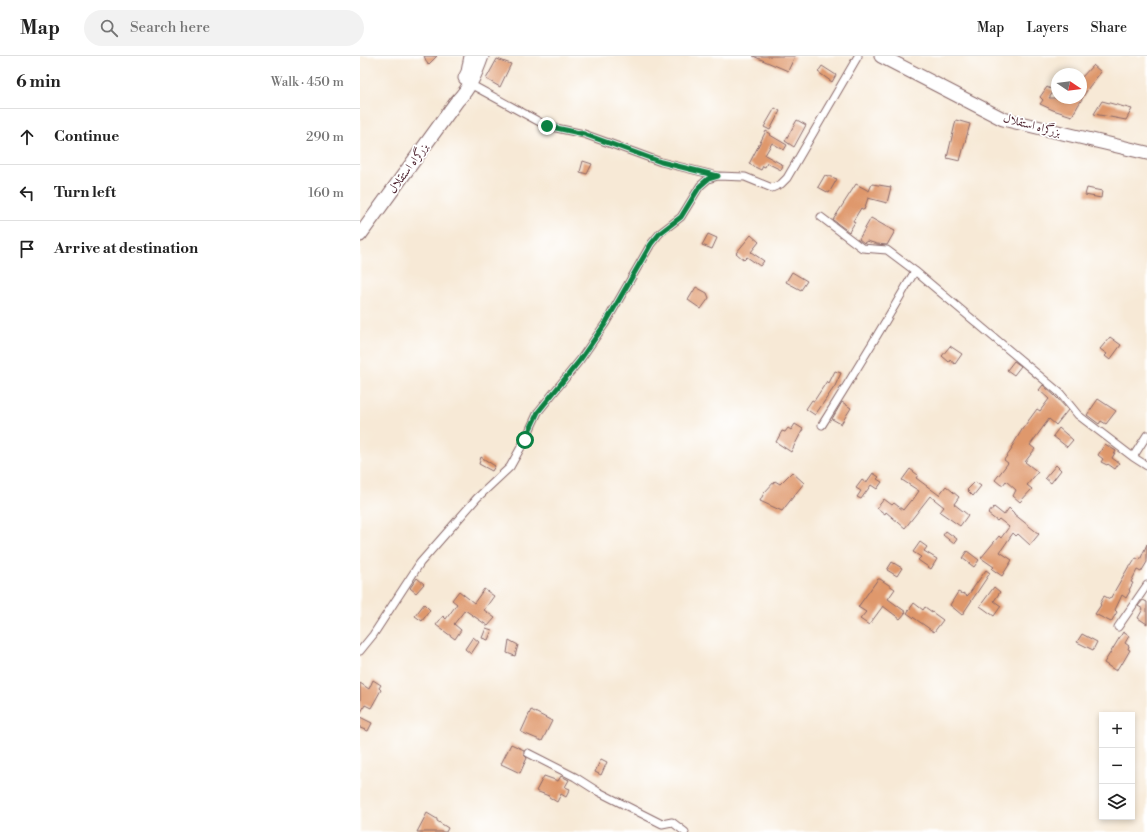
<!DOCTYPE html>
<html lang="en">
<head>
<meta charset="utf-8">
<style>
	:root { --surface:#fff; --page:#f2f2f2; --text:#222; --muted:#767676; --line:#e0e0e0 }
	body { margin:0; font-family:"Libre Bodoni",Amiri,serif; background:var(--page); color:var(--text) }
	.controls { position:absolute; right:12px; bottom:12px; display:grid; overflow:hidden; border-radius:0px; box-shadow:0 2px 6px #0003 }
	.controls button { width:36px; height:36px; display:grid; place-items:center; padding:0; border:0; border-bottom:1px solid var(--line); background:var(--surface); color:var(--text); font:20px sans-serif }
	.compass { position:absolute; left:691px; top:12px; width:36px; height:36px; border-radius:50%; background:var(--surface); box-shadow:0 2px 6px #0003; rotate:103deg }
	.stop { position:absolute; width:12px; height:12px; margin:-9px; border:3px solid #0b8043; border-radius:50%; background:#fff }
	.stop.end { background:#0b8043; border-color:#fff; box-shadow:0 1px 4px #0008 }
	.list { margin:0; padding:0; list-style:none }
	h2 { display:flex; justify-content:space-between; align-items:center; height:52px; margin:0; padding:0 16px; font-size:17px }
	h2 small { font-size:13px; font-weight:400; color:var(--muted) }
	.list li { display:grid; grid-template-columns:26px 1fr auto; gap:12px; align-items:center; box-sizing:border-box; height:56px; padding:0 16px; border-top:1px solid var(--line) }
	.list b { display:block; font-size:15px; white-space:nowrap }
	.list em { font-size:13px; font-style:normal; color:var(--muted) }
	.icon { flex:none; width:22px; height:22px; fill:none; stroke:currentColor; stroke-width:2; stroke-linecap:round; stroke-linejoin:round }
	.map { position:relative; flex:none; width:787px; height:776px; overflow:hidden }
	header { display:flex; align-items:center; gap:24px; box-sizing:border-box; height:56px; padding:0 20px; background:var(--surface); border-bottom:1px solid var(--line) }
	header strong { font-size:19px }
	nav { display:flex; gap:22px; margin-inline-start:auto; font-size:14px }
	.search { width:280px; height:36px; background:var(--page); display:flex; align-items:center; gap:10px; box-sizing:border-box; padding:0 14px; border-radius:22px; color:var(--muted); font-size:15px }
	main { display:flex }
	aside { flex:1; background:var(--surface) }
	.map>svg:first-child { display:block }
	.building { fill:#df986c }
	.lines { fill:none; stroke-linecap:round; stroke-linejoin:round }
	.street-casing { stroke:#876667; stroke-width:9 }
	.highway-casing { stroke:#876667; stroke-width:15 }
	.street { stroke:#fff; stroke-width:7 }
	.highway { stroke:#fff; stroke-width:13 }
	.route { stroke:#0b8043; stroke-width:5 }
	.labels { text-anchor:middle; stroke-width:3.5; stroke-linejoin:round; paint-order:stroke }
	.street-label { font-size:12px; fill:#4a1f2b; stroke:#fff }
</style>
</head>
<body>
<header>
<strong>Map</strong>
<div class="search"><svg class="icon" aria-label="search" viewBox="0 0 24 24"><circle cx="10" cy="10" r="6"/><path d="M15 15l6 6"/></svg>Search here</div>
<nav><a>Map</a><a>Layers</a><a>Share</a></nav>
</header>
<main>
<aside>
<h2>6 min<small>Walk · 450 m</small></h2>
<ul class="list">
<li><svg class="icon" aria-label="ahead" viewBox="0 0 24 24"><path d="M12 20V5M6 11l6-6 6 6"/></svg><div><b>Continue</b></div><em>290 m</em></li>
<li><svg class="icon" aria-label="left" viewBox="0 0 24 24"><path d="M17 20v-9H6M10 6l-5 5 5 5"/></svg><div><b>Turn left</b></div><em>160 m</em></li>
<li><svg class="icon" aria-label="arrive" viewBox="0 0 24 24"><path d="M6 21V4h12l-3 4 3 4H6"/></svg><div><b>Arrive at destination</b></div></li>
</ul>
</aside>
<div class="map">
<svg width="787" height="776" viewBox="0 0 787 776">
	<rect width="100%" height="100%" fill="#fff"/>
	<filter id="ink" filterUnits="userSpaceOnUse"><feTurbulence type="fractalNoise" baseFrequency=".025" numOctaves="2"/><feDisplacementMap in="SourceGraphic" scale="8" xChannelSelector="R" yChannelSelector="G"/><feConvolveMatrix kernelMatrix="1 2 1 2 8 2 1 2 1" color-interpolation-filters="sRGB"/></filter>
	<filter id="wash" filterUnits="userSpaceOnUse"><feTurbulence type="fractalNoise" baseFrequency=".012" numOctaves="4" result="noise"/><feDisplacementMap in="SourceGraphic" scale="16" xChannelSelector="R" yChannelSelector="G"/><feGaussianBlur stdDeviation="0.9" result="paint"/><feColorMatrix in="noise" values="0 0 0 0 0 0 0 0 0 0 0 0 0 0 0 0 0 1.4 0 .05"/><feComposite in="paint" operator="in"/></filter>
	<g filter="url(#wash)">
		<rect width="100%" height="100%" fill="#f7e9d6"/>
		<g id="blocks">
			<path class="building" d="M64,0H77L68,9Z
				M393,0H435L428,15Z
				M137,3L151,8L140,31L126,23Z
				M733,9L741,16L729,31L712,60L693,54L680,48L683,44L680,41L687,31L694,35L689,42H705L709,45L711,42H721V22Z
				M462,10L476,19L472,26L458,16Z
				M742,45L772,53L766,64L734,58Z
				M415,52L420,55L410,74L404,71Z
				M437,64L446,69L434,91L425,85Z
				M596,64L610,68L600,105L587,102Z
				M406,75L411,78L410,79L427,89L424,94L412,87L405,99L423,109L421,114L407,107L405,111L403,110L401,114L389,108Z
				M223,105L232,108L227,118L220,116Z
				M465,119L477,123L469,137L458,131Z
				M496,128L509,135L512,128L531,131L527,147L508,142L504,154L501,152L493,165L495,166L489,176L473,164Z
				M727,132L742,135L741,142L725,139Z
				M511,162L525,170L535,175L527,189L517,188L507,185L504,187L499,183Z
				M348,178L357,182L352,193L342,189Z
				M391,179L399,186L391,196L404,205L400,210L387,201L384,204L376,197Z
				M432,216L447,225L441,234L426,226Z
				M336,231L347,237L349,242L341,253L328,244Z
				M750,281L761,289L750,304L745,300L747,298L740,293Z
				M590,290L602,298L595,308L590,304L589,306L582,300Z
				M654,305L661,310L654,319L647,314Z
				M475,315L481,317L475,330L455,359L446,353L452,344L454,345L467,325L469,327Z
				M683,329L696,341L708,354L696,369L689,363L670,389L675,393L665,406L678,416L667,429L672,433L660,446L653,440L656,434L646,425L643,429H641L635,424L648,407L644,404L652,393L651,392L663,372L677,353L680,355L689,343L679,334Z
				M738,343L756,355L746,368L741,365L739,368L727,359Z
				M482,346L491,352L481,368L472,363Z
				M435,368L443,373L431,396L416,386L422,375L425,376L428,372L431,374Z
				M699,372L713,384L707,391L693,380Z
				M745,388L756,395L752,402L759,407L755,413L748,408L747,409L741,406L743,403L738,399Z
				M121,401L135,410L132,415L119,408Z
				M696,409L701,414L691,427L685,422Z
				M550,413L558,419L556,422L579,439L586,430L599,441L594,448L608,459L600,470L580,456L584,451L570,440L545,472L526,456L525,458L517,452L524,443L532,449L534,447L543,454L551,444L552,445L559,435L542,424Z
				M432,416L444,427L422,455L400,445L404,437L415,425L420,428Z
				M513,417L519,421L517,423L522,426L517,433L511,429L501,443L497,441L501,435L496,432L502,424L506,427Z
				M615,426L621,430L613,440L607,434Z
				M634,451L644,459L649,452L654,457V458L679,478L670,489L658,478L656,480L653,477L640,496L652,504L642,520L632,513L634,511L621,502L639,480L641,482L649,471L639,463L637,465L628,458Z
				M586,475L597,483L594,488L583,479Z
				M560,486L567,491L564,495L577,503L571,513L558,504L561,501L553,496Z
				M787,488V506L781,516L777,514L771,526L773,527L769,534L770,535L766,542L762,539L755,554L757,556L751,566L735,558L741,549L740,548L744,540L750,543L769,510H771L776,502L780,504Z
				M607,495L619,504L614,511L602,502Z
				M532,506L542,512L537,520L527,514Z
				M626,514L630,517L602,559L590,549L598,536L602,538L603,537L607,540L609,538Z
				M57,522L64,528L56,537L50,532Z
				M518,523H520L535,533L528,543L546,556L540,563L523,550L509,569L500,563L506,556L498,551Z
				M634,531L640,536L634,545L641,550L634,560L620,550Z
				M124,533L134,540L124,554L135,562L128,570L105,554L94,568L101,574L95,583L76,569L83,560L86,563L97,548L92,544L99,535L114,547Z
				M783,544L787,546V568L778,562L783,553L778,550Z
				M554,547L563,554L565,551L583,564L574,576L547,557Z
				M64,548L70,554L62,565L55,560Z
				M126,572L132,574L128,584L122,582Z
				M763,576L769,580L765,587L769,590L768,593L770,594L762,608L761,607L756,615L744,607Z
				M722,578L737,586L733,594L717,586Z
				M113,581L119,586L111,598L105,593Z
				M149,584L158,589L155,600L147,597Z
				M13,624L21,629L19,632L21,634L11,652L5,649L0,658V627L9,633Z
				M171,654L192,665L182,685L161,676Z
				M0,661L12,667L8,675L0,672Z
				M151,688L164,694V699L167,702L160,717L141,708Z
				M241,703L247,706L241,719L235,716Z
				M184,720L198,725L201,720L209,724L205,731L210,733L206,741L201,738L197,746L189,741V740L176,735Z
				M67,757L77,763V765L88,772L86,776H57Z"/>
		</g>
	</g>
	<g filter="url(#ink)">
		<use href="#blocks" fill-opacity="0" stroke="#876667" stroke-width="1"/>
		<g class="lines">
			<defs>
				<path id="street" d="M110,28L187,70L224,78L301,106L358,120L385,121L412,132L421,128L427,122L498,0
					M461,161L502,192L527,194L555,215L700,337L718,359L773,401L787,410
					M462,369C494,318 525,267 555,215
					M773,401L787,379
					M758,571L787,529
					M0,595L13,579L60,507L117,442L150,411L165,384L178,356L220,304L245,268L291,188L300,177L321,161L340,130L348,123L358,120
					M168,697L215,721L237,735L302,768L312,766L325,776"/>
				<path id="highway" d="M521,0L643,63L787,97
					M105,22L108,16L111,0
					M0,179L97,45C110,32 116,17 122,0"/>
			</defs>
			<use href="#street" class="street-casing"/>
			<use href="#highway" class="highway-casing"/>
			<use href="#street" class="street"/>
			<use href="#highway" class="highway"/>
		</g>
	</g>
	<g class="lines" filter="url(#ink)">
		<path class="route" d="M165,384L178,356L220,304L245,268L291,188L300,177L321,161L340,130L348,123L358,120L301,106L224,78L187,70"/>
	</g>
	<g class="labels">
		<g class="street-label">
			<text transform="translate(672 69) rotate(15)" y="4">بزرگراه استقلال</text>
			<text transform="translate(48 112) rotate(-54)" y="4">بزرگراه استقلال</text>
		</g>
	</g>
</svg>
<div class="controls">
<button>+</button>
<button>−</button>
<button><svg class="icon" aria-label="layers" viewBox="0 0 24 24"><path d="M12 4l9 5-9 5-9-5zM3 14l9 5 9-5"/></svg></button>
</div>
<svg class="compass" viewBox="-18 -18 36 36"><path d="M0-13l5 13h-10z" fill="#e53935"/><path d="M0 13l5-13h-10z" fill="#767676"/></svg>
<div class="stop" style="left:165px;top:384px"></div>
<div class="stop end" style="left:187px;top:70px"></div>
</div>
</main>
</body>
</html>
